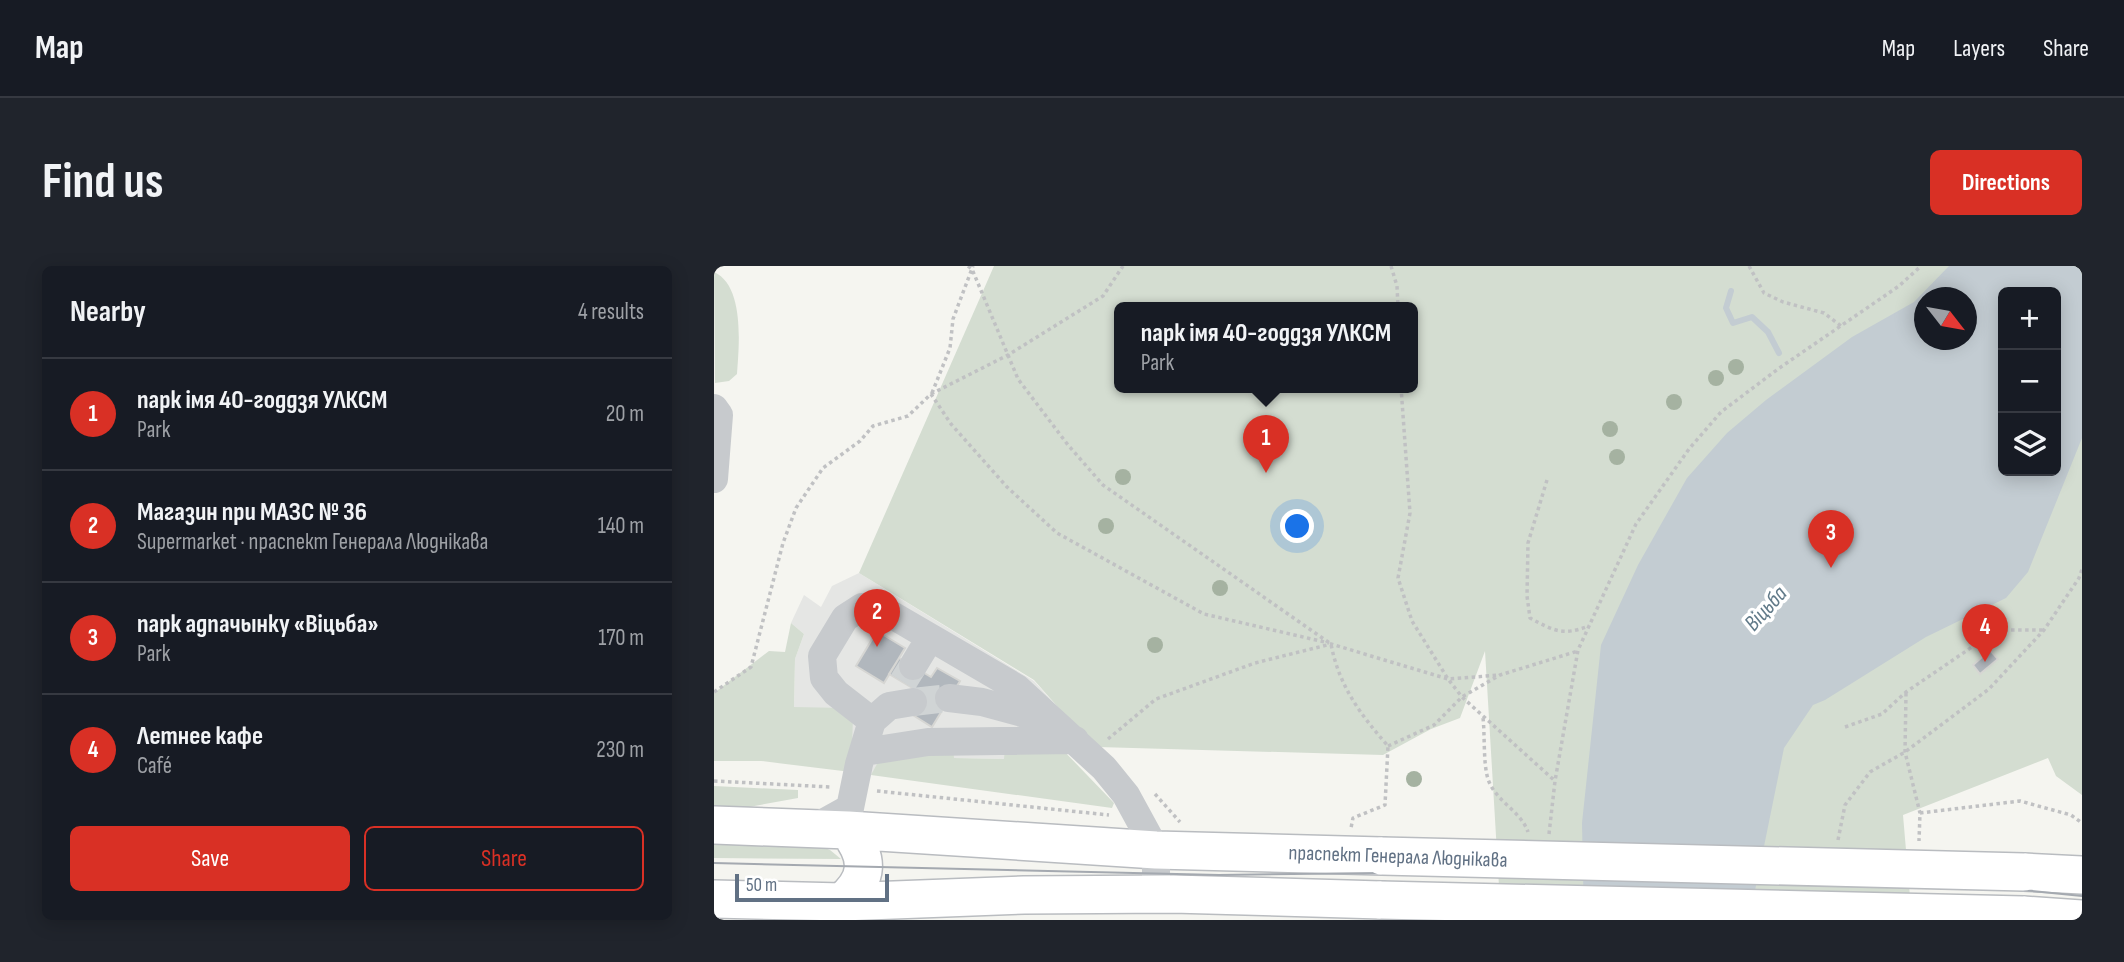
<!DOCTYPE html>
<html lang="en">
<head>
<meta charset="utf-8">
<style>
	:root { --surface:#171b24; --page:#20242c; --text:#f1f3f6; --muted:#9ea1a6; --line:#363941; --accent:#d93025 }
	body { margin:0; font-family:"Sofia Sans Condensed",sans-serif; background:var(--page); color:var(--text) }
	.controls { position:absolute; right:21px; top:21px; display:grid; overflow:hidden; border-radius:10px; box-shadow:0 4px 18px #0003 }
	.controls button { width:63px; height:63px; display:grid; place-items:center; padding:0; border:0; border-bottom:2px solid var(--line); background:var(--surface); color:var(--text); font:35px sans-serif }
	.compass { position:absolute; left:1200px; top:21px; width:63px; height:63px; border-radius:50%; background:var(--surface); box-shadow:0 4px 18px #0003; rotate:121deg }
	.scale { position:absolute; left:21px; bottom:18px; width:154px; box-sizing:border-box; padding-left:7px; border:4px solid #617184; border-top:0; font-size:19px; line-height:24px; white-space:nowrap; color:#617184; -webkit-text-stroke:5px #fff; paint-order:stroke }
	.you { position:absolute; left:584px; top:261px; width:24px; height:24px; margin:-18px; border:5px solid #fff; border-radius:50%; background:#1a73e8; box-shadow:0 0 0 10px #1a73e833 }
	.badge { display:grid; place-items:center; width:46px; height:46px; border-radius:50%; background:var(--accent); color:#fff; font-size:23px; font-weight:700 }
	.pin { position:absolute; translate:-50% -58px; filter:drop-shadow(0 2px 4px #0008) }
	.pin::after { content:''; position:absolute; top:37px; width:24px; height:21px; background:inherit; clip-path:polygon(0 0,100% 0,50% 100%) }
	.popup { position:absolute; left:400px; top:36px; width:304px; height:91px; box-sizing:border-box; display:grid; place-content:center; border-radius:10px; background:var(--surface); filter:drop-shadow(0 2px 5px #0005); font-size:23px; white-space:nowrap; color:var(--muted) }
	.popup b { font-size:26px; color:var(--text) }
	.popup::after { content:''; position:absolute; left:50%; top:100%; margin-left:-14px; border:14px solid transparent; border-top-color:var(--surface) }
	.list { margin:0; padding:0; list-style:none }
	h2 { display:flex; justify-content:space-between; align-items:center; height:91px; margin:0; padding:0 28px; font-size:30px }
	h2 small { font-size:23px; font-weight:400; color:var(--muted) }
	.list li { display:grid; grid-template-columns:46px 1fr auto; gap:21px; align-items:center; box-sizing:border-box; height:112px; padding:0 28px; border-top:2px solid var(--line) }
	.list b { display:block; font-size:26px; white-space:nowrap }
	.list p { margin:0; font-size:23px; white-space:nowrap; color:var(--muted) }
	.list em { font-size:23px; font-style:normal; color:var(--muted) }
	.actions { display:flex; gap:14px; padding:21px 28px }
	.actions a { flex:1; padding:16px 0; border:2px solid var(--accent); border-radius:10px; text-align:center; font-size:24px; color:var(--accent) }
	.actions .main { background:var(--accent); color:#fff }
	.icon { flex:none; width:38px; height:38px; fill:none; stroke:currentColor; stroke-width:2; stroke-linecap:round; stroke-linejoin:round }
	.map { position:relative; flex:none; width:1368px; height:654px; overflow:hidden; border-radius:10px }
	header { display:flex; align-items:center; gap:42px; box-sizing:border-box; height:98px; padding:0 35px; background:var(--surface); border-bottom:2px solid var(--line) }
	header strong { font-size:33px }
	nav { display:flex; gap:38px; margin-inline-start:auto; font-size:24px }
	.intro { display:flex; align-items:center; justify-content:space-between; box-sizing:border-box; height:168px; padding:0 42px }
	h1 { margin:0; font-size:49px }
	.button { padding:18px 32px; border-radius:10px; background:var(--accent); color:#fff; font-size:24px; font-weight:700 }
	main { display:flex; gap:42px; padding:0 42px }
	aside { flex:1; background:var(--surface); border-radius:10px; box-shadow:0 4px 18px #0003 }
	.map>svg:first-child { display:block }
	.built { fill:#e5e6e4 }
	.green { fill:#d4ddd1; fill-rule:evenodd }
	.water { fill:#c3ccd2; fill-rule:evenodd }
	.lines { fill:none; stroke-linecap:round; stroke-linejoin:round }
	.stream { stroke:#c3ccd2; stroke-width:6 }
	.building { fill:#b1b7bd; stroke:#d6d6d3; stroke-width:2 }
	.minor-tunnel { stroke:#d0d4d5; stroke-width:28; stroke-dasharray:28 14; stroke-linecap:butt }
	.major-casing { stroke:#b9bcc0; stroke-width:40 }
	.path { stroke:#c0c1c3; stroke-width:3.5; stroke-dasharray:3.5 3.5; stroke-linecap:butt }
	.minor { stroke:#c7cacd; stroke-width:28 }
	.major { stroke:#fff; stroke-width:37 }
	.tram { stroke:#a4a9b0; stroke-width:2 }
	.major-bridge-casing { stroke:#b9bcc0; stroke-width:40; stroke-linecap:butt }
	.major-bridge { stroke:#fff; stroke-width:37 }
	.tree { fill:#a5b2a1 }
	.labels { text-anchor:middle; stroke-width:7; stroke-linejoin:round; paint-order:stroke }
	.street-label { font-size:21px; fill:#617184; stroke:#fff }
	.water-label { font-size:23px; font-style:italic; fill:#617a89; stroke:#fff }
</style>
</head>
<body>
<header>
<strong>Map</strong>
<nav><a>Map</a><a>Layers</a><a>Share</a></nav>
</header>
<div class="intro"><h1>Find us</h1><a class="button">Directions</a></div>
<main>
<aside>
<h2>Nearby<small>4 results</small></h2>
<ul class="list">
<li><span class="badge">1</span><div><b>парк імя 40-годдзя УЛКСМ</b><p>Park</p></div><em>20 m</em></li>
<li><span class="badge">2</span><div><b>Магазин при МАЗС № 36</b><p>Supermarket · праспект Генерала Люднікава</p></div><em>140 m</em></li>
<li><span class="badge">3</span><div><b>парк адпачынку «Віцьба»</b><p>Park</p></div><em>170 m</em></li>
<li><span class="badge">4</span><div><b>Летнее кафе</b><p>Café</p></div><em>230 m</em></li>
</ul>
<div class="actions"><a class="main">Save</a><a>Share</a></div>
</aside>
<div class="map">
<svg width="1368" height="654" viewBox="0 0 1368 654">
	<rect width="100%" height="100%" fill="#f5f5f0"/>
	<path class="built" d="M145,307L320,415L358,457L291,483V493L239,492V483L157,509L80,442L81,393L90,368L77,357L90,329L107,341L118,320Z"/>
	<path class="green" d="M280,0H1368V529L1342,510L1334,492L1189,549L1198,654H787L771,385L746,452L717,463L669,489L384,481L358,457L320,414L145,307ZM1289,26H1342V205H1289ZM1210,32H1252V74H1210ZM405,41H699V121H405Z
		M0,6C31,20 25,80 23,108L15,115L1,117Z
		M77,357L90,368L81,393L80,441L130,442L139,452L137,506L47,495H0V427L55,385L71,386Z
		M239,482L240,492L290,493L291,482H347L400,537L398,542L157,509L169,487Z
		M0,520L84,524V532L24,543L0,542Z
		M0,578L106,580L116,584L127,593L0,592Z"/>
	<path class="water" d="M1235,0H1368V172L1314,306L1292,332L1212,371L1111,434L1099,439L1070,482L1035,654H870L868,557L887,379L924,299L973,212L1013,167L1052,134L1138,71L1200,36ZM1289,26H1342V205H1289ZM1210,32H1252V74H1210Z"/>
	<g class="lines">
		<path class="stream" d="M1017,25L1012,42L1019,57L1038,51L1054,66L1065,87"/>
	</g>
	<path class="building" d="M163,365L191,382L170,417L142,400Z
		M1276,384L1284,393L1266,408L1259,399Z
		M185,392L217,411L223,402L246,415L218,461L194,446L205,426L175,408Z"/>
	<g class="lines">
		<path class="minor-tunnel" d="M189,416L199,400
			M199,436L235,432"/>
		<defs>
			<path id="major" d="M0,559L134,564L442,584L668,590
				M1310,606L1368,609
				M0,633L128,636L310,629L459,628L667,634
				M128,636C156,612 155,592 134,564
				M1309,649L1368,653"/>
		</defs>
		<use href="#major" class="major-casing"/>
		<path class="path" d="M254,0L258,3L304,113L354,179L389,219L617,378C625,420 646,448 674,480L671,539L639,552L637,562
			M677,0L683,20L684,41
			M1035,0L1050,27L1069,36L1110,47L1127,60
			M687,121L696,247L684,312L698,355L734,413L748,431L841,515
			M218,127L236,82L239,53L259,0
			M217,128L294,89L389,30L409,0
			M833,214L814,277L813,330L816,352C840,365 849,370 875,360
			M0,426L37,401L69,277L82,242L109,202L146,175L159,160L194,150L217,128L237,158L293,221L343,267L490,348L615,377
			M1192,427L1191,486L1206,547L1205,575
			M769,452C771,469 769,497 774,513C781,535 807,545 814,566
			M1131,461L1168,448L1192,426L1283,364H1330
			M394,473L442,433L541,397L617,378L734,413L786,409
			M674,480L720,459L748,431L786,409L864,385
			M0,515L117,521
			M163,525L395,549
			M441,528L466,556
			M1206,547L1306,535L1357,549L1368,557
			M835,568L841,515L864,384L922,258L975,183L1007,146L1064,103L1185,20L1207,0
			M1124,574L1131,539L1156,506L1191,486L1275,423L1330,364L1365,312L1368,303"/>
		<path class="minor" d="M0,142L5,149L0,213
			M199,400L216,372
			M235,432L268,436L334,454
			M158,455L175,440L199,436
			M150,486L214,476L361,474
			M100,562L136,542L145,498L158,455L122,427L110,412L108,390L131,352L148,341L166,342L303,422L390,502L412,529L442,584V628"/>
		<use href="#major" class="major"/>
		<path class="tram" d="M0,597L505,609L667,607L1309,624L1368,630"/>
		<defs>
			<path id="major-bridge" d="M668,590L1310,606
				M667,634L1309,649"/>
		</defs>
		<use href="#major-bridge" class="major-bridge-casing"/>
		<use href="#major-bridge" class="major-bridge"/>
	</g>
	<g class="tree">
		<circle cx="1022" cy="101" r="8"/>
		<circle cx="1002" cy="112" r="8"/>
		<circle cx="960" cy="136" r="8"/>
		<circle cx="896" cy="163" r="8"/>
		<circle cx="903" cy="191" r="8"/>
		<circle cx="409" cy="211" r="8"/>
		<circle cx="392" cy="260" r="8"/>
		<circle cx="506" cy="322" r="8"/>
		<circle cx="441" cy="379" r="8"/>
		<circle cx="700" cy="513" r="8"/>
	</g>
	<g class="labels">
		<g class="street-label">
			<text transform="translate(684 590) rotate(2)" y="7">праспект Генерала Люднікава</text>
		</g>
		<g class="water-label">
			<text transform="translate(1051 342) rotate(-48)" y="8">Віцьба</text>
		</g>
	</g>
</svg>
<div class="controls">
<button>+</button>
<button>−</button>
<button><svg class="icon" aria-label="layers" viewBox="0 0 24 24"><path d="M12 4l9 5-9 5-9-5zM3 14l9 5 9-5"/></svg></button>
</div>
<svg class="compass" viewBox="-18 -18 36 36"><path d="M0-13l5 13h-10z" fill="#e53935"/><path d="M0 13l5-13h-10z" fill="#9ea1a6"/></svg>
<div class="scale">50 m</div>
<div class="you"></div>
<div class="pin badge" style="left:552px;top:207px">1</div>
<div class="popup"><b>парк імя 40-годдзя УЛКСМ</b>Park</div>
<div class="pin badge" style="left:163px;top:381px">2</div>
<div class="pin badge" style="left:1117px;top:302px">3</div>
<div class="pin badge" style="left:1271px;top:396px">4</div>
</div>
</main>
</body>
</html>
